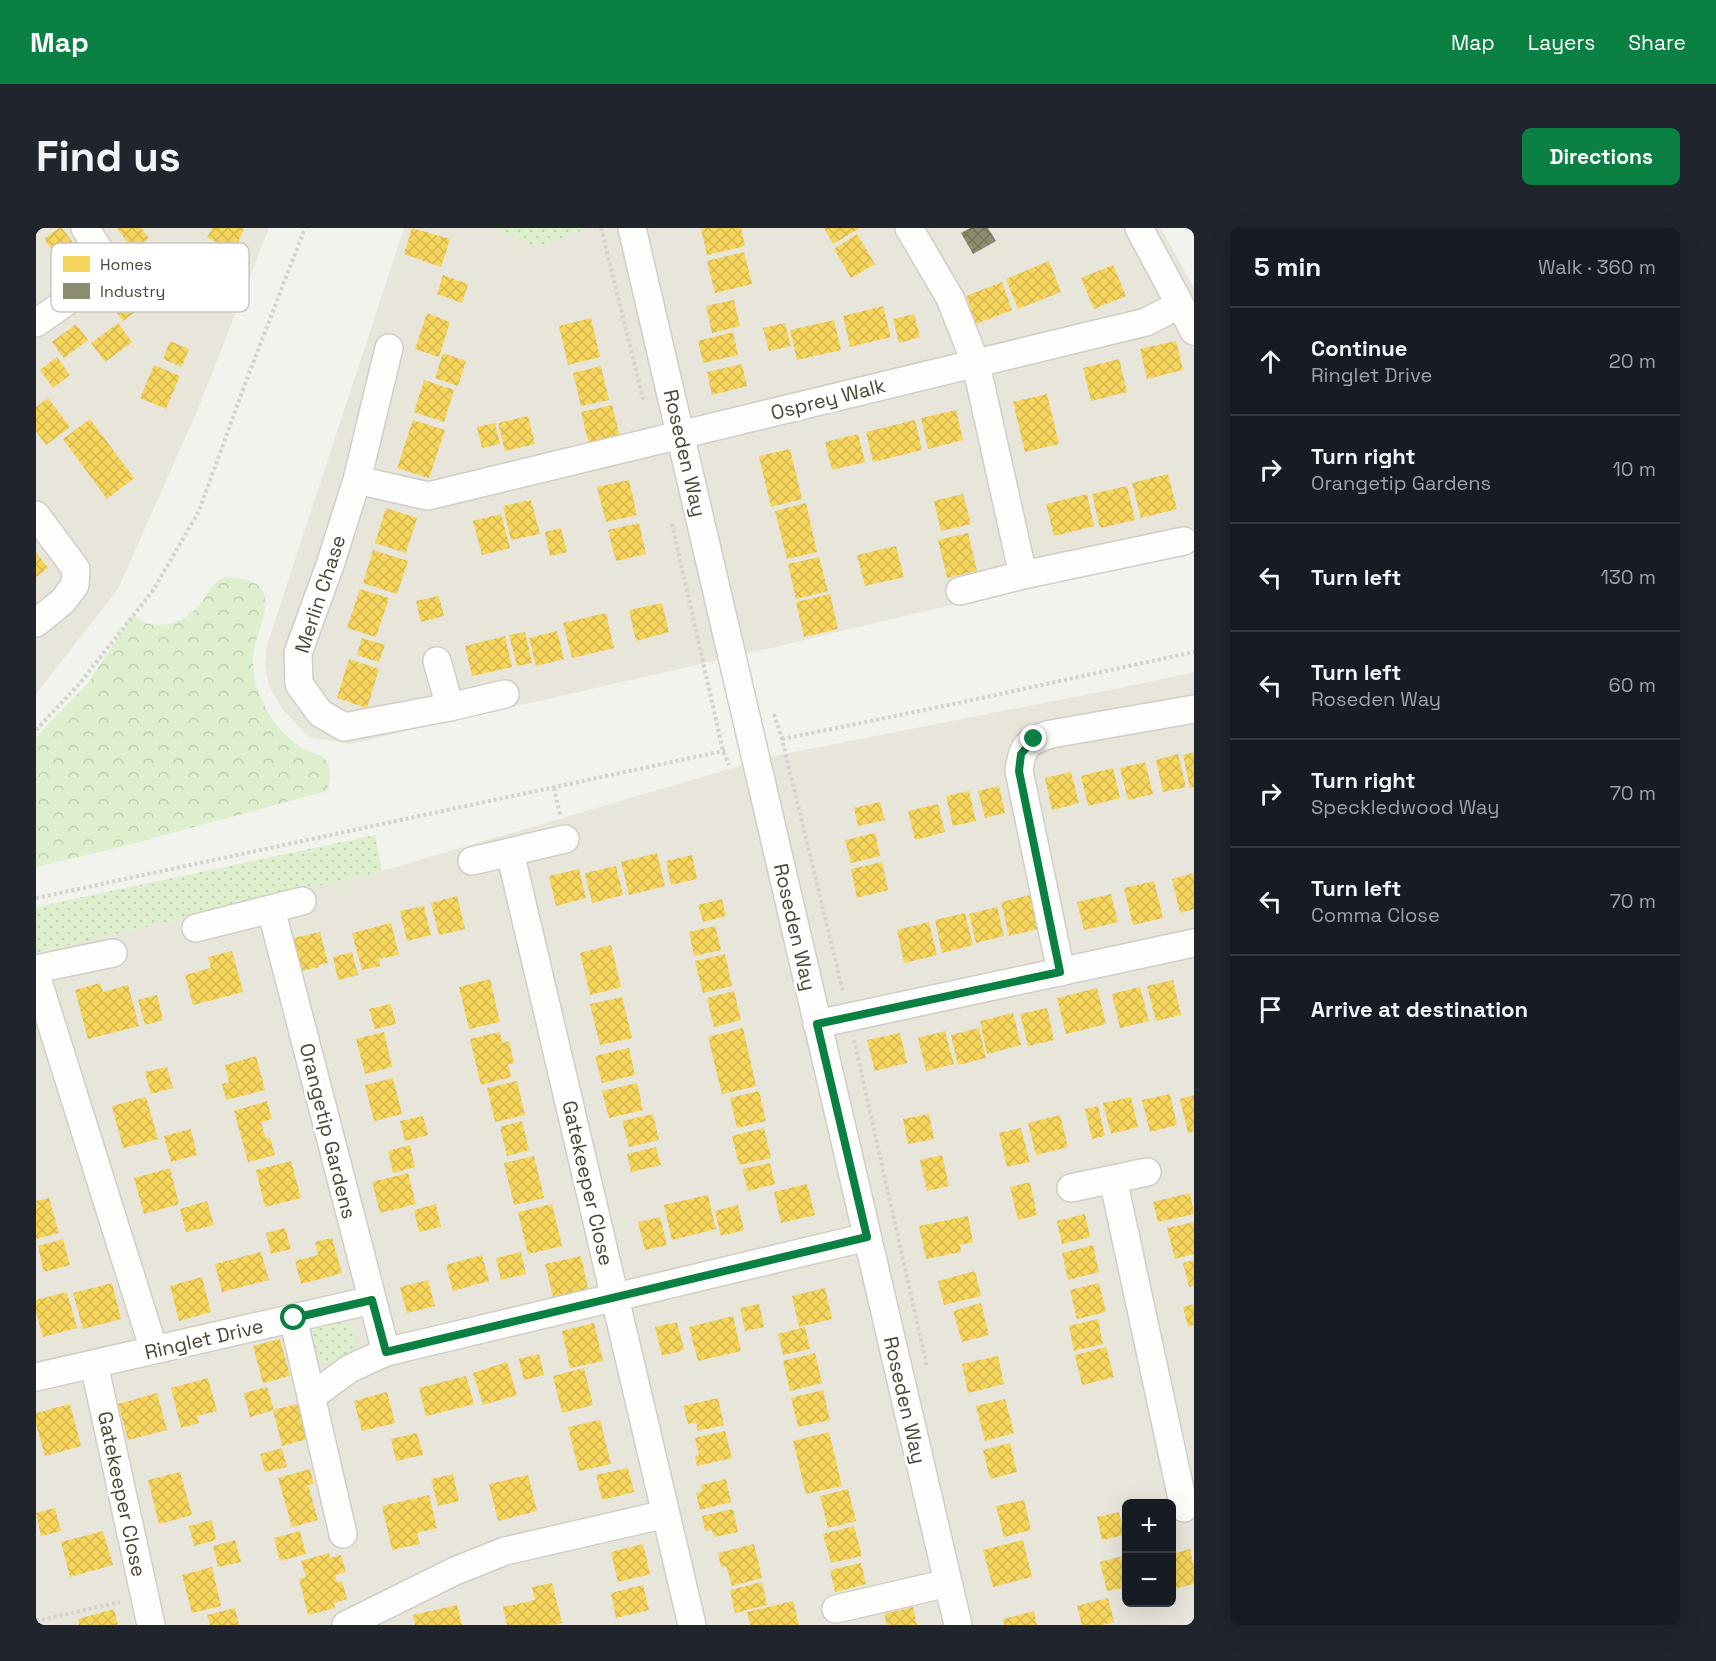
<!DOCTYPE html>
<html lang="en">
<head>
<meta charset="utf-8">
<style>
	:root { --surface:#171b24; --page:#20242c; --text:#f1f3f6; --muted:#9ea1a6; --line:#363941; --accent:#0b8043 }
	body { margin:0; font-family:"Space Grotesk",sans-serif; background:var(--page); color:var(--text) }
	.controls { position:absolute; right:18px; bottom:18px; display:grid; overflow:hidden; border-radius:9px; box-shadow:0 6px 24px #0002 }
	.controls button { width:54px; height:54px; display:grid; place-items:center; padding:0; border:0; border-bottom:2px solid var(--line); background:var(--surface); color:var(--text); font:30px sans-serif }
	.stop { position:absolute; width:18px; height:18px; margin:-14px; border:4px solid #0b8043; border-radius:50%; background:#fff }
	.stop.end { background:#0b8043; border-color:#fff; box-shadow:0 2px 6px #0008 }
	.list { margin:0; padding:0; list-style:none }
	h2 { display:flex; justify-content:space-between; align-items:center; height:78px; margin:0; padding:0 24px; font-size:26px }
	h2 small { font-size:20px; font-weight:400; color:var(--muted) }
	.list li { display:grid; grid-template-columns:39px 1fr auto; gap:18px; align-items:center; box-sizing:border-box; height:108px; padding:0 24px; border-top:2px solid var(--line) }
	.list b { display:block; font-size:22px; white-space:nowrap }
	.list p { margin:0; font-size:20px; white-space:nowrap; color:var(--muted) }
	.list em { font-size:20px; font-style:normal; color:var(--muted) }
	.icon { flex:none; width:33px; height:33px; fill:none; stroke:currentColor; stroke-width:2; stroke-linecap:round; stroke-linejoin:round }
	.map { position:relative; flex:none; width:1158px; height:1397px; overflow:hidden; border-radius:9px }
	header { display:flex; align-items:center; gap:36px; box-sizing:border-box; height:84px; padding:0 30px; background:var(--accent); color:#fff }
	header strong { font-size:28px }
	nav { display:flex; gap:33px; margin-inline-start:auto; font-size:21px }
	.intro { display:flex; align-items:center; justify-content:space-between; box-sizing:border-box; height:144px; padding:0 36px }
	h1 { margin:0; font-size:42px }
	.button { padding:15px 27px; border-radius:9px; background:var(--accent); color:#fff; font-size:21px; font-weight:700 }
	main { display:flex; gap:36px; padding:0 36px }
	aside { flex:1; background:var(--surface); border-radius:9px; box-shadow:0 6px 24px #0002 }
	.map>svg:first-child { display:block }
	.residential { fill:#e8e5db; fill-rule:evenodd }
	.grass { fill:url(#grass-dots) }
	.park { fill:url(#park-crowns) }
	.homes { fill:url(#homes-cross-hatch) }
	.industry { fill:url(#industry-cross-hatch) }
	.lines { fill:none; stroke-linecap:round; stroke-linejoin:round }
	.minor-casing { stroke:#d0cec8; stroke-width:30 }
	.path { stroke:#d3d2cc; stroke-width:4; stroke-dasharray:3 3; stroke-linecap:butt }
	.minor { stroke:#fdfdfc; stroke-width:27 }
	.route { stroke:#0b8043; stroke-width:8 }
	.labels { text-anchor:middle; stroke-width:6; stroke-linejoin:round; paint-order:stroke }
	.street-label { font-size:20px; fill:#4c4638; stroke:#fff }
	.key { fill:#fff; stroke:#c9c8c3; stroke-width:1.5 }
	.key-label { font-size:16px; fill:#4c4638 }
</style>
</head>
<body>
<header>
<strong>Map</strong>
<nav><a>Map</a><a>Layers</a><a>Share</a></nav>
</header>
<div class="intro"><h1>Find us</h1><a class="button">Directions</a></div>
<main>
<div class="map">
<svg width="1158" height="1397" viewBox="0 0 1158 1397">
	<defs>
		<pattern id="grass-dots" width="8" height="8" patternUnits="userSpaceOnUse" patternTransform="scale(1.5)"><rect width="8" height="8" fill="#deefce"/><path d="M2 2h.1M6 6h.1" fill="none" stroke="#c0ceb2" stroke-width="1.8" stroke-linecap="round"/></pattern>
		<pattern id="park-crowns" width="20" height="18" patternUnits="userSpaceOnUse" patternTransform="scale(1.5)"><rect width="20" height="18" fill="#deefce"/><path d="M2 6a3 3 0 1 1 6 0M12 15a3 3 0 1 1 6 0" fill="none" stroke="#c0ceb2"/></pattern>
		<pattern id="homes-cross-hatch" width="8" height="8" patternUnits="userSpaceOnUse" patternTransform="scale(1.5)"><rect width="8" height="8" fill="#f6d55c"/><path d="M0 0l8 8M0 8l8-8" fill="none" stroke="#d5b851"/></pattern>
		<pattern id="industry-cross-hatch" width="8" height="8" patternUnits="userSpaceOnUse" patternTransform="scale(1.5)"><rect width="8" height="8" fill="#8c8c6e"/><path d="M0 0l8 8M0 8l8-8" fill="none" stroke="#75745b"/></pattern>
	</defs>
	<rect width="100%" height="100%" fill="#f3f3ee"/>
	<path class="residential" d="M0,0H233L162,181L82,361L0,466Z
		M368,0H1125L1158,60V319L713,425L314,516L273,509L247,482L233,458L229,439L231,417Z
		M1158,444V1397H0V725L346,643L737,528L1079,461ZM1090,1276H1136V1374H1090Z"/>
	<path class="grass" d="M458,0H552L502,19Z
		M339,607L346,643L0,725V679Z
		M309,1091C341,1120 296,1153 278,1124C272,1113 275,1104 282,1094Z"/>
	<path class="park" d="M189,349C199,350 211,350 220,356C241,370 221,403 218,421C216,434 217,450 222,462C230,485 245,507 266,520C274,525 283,524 290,532C296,542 294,553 291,563L73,622L0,639V509L52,455L97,387C102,390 108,395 114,396C135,400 155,390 167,372C175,361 175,356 189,349Z"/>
	<path class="homes" d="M23,0H26L47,28L30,40L8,11Z
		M81,0H105L113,10L97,22Z
		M176,0H208L199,22L171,10Z
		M376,0L414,11L405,39L368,26Z
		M670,0H705L709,18L671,27L665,1Z
		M788,0H824L797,16Z
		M821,6L839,36L815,50L798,21Z
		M708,24L716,56L679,65L671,33Z
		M1013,33L1025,64L982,81L970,51Z
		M1077,37L1090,68L1058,81L1045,50Z
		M407,47L432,56L426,75L401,66Z
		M966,54L976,82L940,96L930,68Z
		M99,57L112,75L87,93L73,75Z
		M698,72L704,98L676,105L670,78Z
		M847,78L855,109L814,119L807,88Z
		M391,85L414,94L403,129L379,121Z
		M878,86L884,109L863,115L857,91Z
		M555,90L564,129L532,137L523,98Z
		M798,92L805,122L761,132L754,102Z
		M82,95L96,114L69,134L55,115Z
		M749,95L755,118L733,123L727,100Z
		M40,96L52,112L28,130L16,114Z
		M697,104L702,127L667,135L662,113Z
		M134,113L153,121L146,139L127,131Z
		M1140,113L1147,142L1111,151L1104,121Z
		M407,125L430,133L422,158L399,150Z
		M21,129L34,147L17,160L4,142Z
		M1083,131L1091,164L1055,173L1047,140Z
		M706,136L711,158L676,167L671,144Z
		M118,137L144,148L130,181L104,170Z
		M565,138L573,172L545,178L537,145Z
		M388,152L418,162L408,194L378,184Z
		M1011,166L1023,216L989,224L977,174Z
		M12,170L34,199L10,217L0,203V179Z
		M576,177L584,209L553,216L545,184Z
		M920,182L927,212L892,221L885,190Z
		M492,188L499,216L469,223L462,195Z
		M54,191L98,250L71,271L27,211Z
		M377,192L409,202L393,250L361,240Z
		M879,192L886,222L837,234L830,204Z
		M459,195L464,216L446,220L441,199Z
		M822,206L829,234L796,242L789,214Z
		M754,221L766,271L735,279L723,228Z
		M1132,246L1141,281L1105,290L1096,255Z
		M593,252L601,287L570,294L561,259Z
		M1091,258L1099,292L1064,300L1056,266Z
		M927,266L935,296L905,303L898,273Z
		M1051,266L1058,298L1018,308L1010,276Z
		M495,272L504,306L475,312L467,278Z
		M770,275L781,324L751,331L739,283Z
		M350,280L381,290L370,325L339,315Z
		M465,286L474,320L446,327L437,293Z
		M603,295L610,326L580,333L572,302Z
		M525,300L531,324L514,328L509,304Z
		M932,305L941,343L911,350L902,312Z
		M860,318L868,349L829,358L821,327Z
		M337,322L372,333L361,366L327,355Z
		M0,324L12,340L0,349Z
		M783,329L792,363L760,371L752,336Z
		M324,361L353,370L340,409L311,400Z
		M794,366L802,401L768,409L760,374Z
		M403,368L408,388L385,394L380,373Z
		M626,375L633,404L600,413L593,382Z
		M570,385L578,420L536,430L527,395Z
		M521,403L528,431L500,438L493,410Z
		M489,404L496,435L481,438L473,407Z
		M469,408L476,439L436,448L429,418Z
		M326,410L349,417L343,434L321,427Z
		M313,431L343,441L331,480L301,470Z
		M1158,524V559L1154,560L1147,527Z
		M1142,526L1150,559L1127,564L1120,532Z
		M1109,534L1117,566L1092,572L1084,540Z
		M1077,540L1084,570L1052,578L1045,548Z
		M1035,544L1043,575L1016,582L1009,550Z
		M963,558L969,585L949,590L942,563Z
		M933,563L940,593L917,598L910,568Z
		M844,574L849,592L822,598L818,580Z
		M902,576L909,604L879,612L872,583Z
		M839,605L844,628L815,635L809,612Z
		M621,625L629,658L593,667L585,634Z
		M656,627L661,651L635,657L630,633Z
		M846,634L852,662L821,670L815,641Z
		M580,638L587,667L556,675L549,645Z
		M543,641L550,670L520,678L513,648Z
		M1158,645V681L1144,685L1136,651Z
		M1118,653L1127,690L1097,697L1088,660Z
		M1075,666L1082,694L1048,702L1041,674Z
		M994,667L1002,701L973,708L965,674Z
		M421,668L429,701L403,707L395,675Z
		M686,671L690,688L667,694L662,677Z
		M388,678L395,707L371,713L364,683Z
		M961,679L968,708L940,715L933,686Z
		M929,685L937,717L906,725L899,692Z
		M893,694L901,727L868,735L861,702Z
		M355,695L363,727L343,731L344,738L326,742L316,705Z
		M679,698L685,722L658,728L653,704Z
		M284,704L292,735L282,737L283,739L261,744L253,711Z
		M575,717L585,759L554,767L544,725Z
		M196,723L207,764L157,777L149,747L175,740L172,729Z
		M316,724L322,747L302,752L297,729Z
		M689,726L696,758L667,765L659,733Z
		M454,751L464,794L433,801L423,759Z
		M1137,752L1145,787L1120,793L1111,758Z
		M64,755L67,764L92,757L103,798L52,811L39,762Z
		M1104,759L1113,793L1084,800L1076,766Z
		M1061,760L1070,796L1030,806L1021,770Z
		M698,763L705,792L678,799L671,770Z
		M121,767L127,792L109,797L102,772Z
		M586,769L596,810L564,817L554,776Z
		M355,776L360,796L339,801L333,781Z
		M1011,780L1018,812L992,818L984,786Z
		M977,785L985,817L951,826L944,793Z
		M707,800L720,858L686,866L672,809Z
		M943,800L950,830L922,837L915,807Z
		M909,803L918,836L890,843L882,810Z
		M348,804L356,839L329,846L320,811Z
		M464,804L466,815L473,813L478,835L472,836L475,849L445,857L434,811Z
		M864,805L871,835L839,843L831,812Z
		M593,820L599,847L566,855L559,828Z
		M220,828L229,862L190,872L186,856L193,854L189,837Z
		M131,839L137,860L115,866L109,844Z
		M357,850L366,886L338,893L329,857Z
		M481,853L489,887L459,894L451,860Z
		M601,855L607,882L573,890L566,863Z
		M723,863L730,893L701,900L694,870Z
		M1134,866L1141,897L1114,904L1106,872Z
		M1158,867V903L1152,905L1144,871Z
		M110,869L122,911L87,920L76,878Z
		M1095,869L1102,899L1075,906L1067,875Z
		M231,873L236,891L225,894L230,911L234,909L239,927L212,934L198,883Z
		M1062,878L1069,908L1056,911L1049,881Z
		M617,886L623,912L593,919L586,893Z
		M893,886L898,911L872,916L867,891Z
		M1024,887L1032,919L1000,927L992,895Z
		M387,888L392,907L369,913L364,893Z
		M486,893L493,922L471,928L464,899Z
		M728,900L735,930L703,937L696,908Z
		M985,900L994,934L971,939L963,905Z
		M155,901L161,927L135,934L128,908Z
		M374,917L379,939L357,945L352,923Z
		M620,919L625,937L595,944L591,926Z
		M906,927L913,958L891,963L884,932Z
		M498,928L508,970L478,977L468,935Z
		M255,933L265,970L229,979L220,942Z
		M734,935L739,956L712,963L706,941Z
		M134,940L143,976L108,986L98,950Z
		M372,945L380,976L344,985L336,954Z
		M994,954L1001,987L982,992L974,959Z
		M771,956L779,987L745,995L738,964Z
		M1154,965L1158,986L1122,994L1117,974Z
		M672,967L680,1001L636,1012L628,977Z
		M13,970L23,1005L0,1011V973Z
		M171,973L178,997L150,1004L144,981Z
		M400,976L405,999L383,1004L378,982Z
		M516,976L526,1018L492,1026L482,984Z
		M702,977L708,1002L685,1008L679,983Z
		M1049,986L1054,1009L1026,1016L1021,993Z
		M932,988L937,1014L924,1017L925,1024L890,1031L883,998Z
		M624,989L631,1017L609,1022L602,994Z
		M1158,994V1026L1139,1031L1131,1000Z
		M249,1000L255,1021L235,1026L230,1005Z
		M296,1010L306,1045L265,1056L259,1033L282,1027L279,1014Z
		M27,1011L34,1037L8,1044L2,1018Z
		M1057,1017L1063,1044L1032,1052L1026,1025Z
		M225,1024L233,1052L186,1064L179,1036Z
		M485,1024L490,1046L465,1052L460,1030Z
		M446,1027L453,1053L417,1063L410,1037Z
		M545,1028L553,1064L518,1073L509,1036Z
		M1158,1032V1058L1153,1059L1147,1035Z
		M939,1043L945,1068L908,1077L902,1053Z
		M166,1049L175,1084L143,1093L134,1058Z
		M392,1052L399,1078L371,1085L364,1059Z
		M76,1055L85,1091L47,1101L37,1065Z
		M1063,1055L1070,1084L1041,1091L1034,1062Z
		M789,1060L796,1091L763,1099L756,1068Z
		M31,1064L41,1100L7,1109L0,1084V1072Z
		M945,1075L953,1107L926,1114L917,1083Z
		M723,1076L728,1099L709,1103L704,1080Z
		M1158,1076V1097L1152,1099L1147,1079Z
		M697,1088L705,1123L662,1133L653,1099Z
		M1062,1091L1067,1116L1038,1123L1033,1098Z
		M641,1094L648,1122L626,1128L619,1099Z
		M558,1095L567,1133L534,1140L526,1103Z
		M769,1099L774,1121L747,1127L742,1106Z
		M244,1111L254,1148L227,1155L217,1118Z
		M1070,1119L1078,1149L1046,1157L1039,1127Z
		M779,1125L786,1155L754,1163L747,1133Z
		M503,1126L508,1147L488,1152L483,1131Z
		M962,1128L968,1156L932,1165L926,1136Z
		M471,1134L481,1167L447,1177L437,1145Z
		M548,1140L557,1177L526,1185L517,1148Z
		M430,1148L438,1176L390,1188L383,1160Z
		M172,1150L181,1183L161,1188L163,1195L145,1200L135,1160Z
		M231,1159L238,1182L214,1189L208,1165Z
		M787,1162L794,1192L762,1199L755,1170Z
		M351,1164L359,1195L326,1203L318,1173Z
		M121,1165L131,1202L92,1212L82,1176Z
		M682,1170L688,1197L662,1203L660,1194L652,1196L647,1178Z
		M969,1171L978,1205L949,1213L940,1178Z
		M266,1175L275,1210L246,1218L237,1182Z
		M34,1176L45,1218L9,1228L0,1196V1185Z
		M564,1192L575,1236L543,1243L532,1199Z
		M689,1203L696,1230L661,1238L659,1228L663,1227L659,1210Z
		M793,1204L806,1258L770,1266L757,1213Z
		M381,1205L387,1227L360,1233L355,1211Z
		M974,1215L981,1244L954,1251L947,1222Z
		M246,1220L251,1239L229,1244L224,1226Z
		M592,1240L598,1264L566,1272L560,1247Z
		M274,1241L278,1256L272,1257L282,1292L256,1299L242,1250Z
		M144,1244L156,1287L123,1296L112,1252Z
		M417,1246L423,1273L402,1278L395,1251Z
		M492,1247L501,1283L462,1293L453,1256Z
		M690,1251L695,1274L664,1282L660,1265L666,1264L665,1257Z
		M812,1261L820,1293L792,1300L784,1268Z
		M393,1267L401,1300L381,1305L384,1316L356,1322L346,1278Z
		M988,1272L995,1302L968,1309L960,1278Z
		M19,1280L25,1303L5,1308L0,1285Z
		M697,1281L702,1304L678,1309L676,1302L669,1303L666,1288Z
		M1083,1284L1088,1307L1066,1312L1061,1289Z
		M176,1292L180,1312L158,1318L153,1298Z
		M818,1298L826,1328L795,1335L787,1306Z
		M67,1303L77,1337L34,1349L25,1314Z
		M264,1303L270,1326L244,1333L238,1310Z
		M199,1312L205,1334L182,1339L177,1318Z
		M987,1312L996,1349L957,1359L947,1322Z
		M607,1316L614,1346L582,1354L575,1324Z
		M718,1316L726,1350L696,1358L690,1338L685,1339L682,1325Z
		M1154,1321L1158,1340V1356L1136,1361V1326Z
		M293,1325L294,1330L305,1327L310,1344L299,1347L301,1355L306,1353L311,1371L298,1375L299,1380L272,1387L263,1351L270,1349L265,1333Z
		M1087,1328L1090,1342V1359L1071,1363L1064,1334Z
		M825,1335L830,1356L799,1364L794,1342Z
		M176,1339L185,1378L156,1385L146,1347Z
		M726,1354L731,1377L699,1385L694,1362Z
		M516,1355L526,1395L518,1397H471L467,1379L499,1372L496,1359Z
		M607,1357L613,1382L580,1390L575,1365Z
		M1072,1370L1078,1394L1066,1397H1046L1041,1378Z
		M757,1373L763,1397H714L711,1384Z
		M421,1377L426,1397H379L377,1387Z
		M877,1379L881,1397H851L848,1386Z
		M199,1380L203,1397H174L171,1387Z
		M78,1381L82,1397H43L42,1391Z
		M998,1383L1001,1397H968L967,1391Z"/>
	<path class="industry" d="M934,0H952L960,13L937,26L925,5Z"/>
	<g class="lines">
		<defs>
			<path id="minor" d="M596,0L922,1397
				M873,0L914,70L940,136L987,347L924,363
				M1103,0L1158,103
				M0,95L76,42L49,0
				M353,120L321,252L294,337L262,425L263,456L284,485L308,499L414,479L469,466
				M321,252L392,268L1110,94L1143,77
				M0,287L40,341L39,357L27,373L0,395
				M987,347L1148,313
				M401,433L414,479
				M474,624L656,1397
				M436,633L529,611
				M235,681L350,1124
				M160,700L266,673
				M0,741L77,725
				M1025,744L983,543C986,518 991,513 1015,506L1158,481
				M0,747L118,1122
				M781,796L1158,715
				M1077,951L1148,1280
				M1035,960L1111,944
				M257,1090L307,1306
				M58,1136L115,1397
				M0,1149L336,1072
				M275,1169L313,1141L350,1124L831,1009
				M800,1381L912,1355
				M310,1397L419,1343L469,1323L630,1286"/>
		</defs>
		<use href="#minor" class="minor-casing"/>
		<path class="path" d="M565,0L608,175
			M636,296L687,523L693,537
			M738,486L746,511L807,764
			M0,502L44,455L118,361L163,283L209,156L269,0
			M746,511L913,477L1158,424
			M518,560L524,587
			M0,670L692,522
			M818,812L891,1139
			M0,1393L84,1374"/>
		<use href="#minor" class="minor"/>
	</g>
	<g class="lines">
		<path class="route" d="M258,1090L336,1072L350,1124L831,1009L781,796L1024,744L983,543L985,526L998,511"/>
	</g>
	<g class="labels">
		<g class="street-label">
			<text transform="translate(792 171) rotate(-14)" y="7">Osprey Walk</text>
			<text transform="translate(649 225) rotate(77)" y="7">Roseden Way</text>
			<text transform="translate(284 366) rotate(-72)" y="7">Merlin Chase</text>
			<text transform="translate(759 699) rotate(77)" y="7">Roseden Way</text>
			<text transform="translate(292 903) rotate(76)" y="7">Orangetip Gardens</text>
			<text transform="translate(552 955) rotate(77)" y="7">Gatekeeper Close</text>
			<text transform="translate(168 1111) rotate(-13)" y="7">Ringlet Drive</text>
			<text transform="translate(869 1172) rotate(77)" y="7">Roseden Way</text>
			<text transform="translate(86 1266) rotate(78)" y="7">Gatekeeper Close</text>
		</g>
	</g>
	<rect x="15" y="15" width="198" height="69" rx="9" class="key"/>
	<rect x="27" y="28" width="27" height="16" fill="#f6d55c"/>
	<rect x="27" y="55" width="27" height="16" fill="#8c8c6e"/>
	<g class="key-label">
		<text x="64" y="42">Homes</text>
		<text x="64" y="69">Industry</text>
	</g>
</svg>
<div class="controls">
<button>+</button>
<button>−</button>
</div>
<div class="stop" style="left:258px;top:1090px"></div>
<div class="stop end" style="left:998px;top:511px"></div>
</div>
<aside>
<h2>5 min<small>Walk · 360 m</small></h2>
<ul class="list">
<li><svg class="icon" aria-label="ahead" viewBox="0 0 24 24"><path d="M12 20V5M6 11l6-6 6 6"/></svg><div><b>Continue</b><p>Ringlet Drive</p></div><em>20 m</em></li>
<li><svg class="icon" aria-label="right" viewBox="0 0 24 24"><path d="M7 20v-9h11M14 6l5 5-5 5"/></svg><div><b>Turn right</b><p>Orangetip Gardens</p></div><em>10 m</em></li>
<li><svg class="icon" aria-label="left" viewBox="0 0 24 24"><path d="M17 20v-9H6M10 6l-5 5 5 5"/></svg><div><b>Turn left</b></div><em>130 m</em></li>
<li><svg class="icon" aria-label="left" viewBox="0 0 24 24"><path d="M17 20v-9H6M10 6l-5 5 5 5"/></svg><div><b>Turn left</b><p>Roseden Way</p></div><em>60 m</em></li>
<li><svg class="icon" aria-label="right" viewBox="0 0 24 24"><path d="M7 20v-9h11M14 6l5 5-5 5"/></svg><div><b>Turn right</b><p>Speckledwood Way</p></div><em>70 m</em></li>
<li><svg class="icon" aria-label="left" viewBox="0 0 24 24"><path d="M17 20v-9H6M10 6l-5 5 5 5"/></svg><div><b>Turn left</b><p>Comma Close</p></div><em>70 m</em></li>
<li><svg class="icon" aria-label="arrive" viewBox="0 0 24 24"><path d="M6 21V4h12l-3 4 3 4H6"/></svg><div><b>Arrive at destination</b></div></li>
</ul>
</aside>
</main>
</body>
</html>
